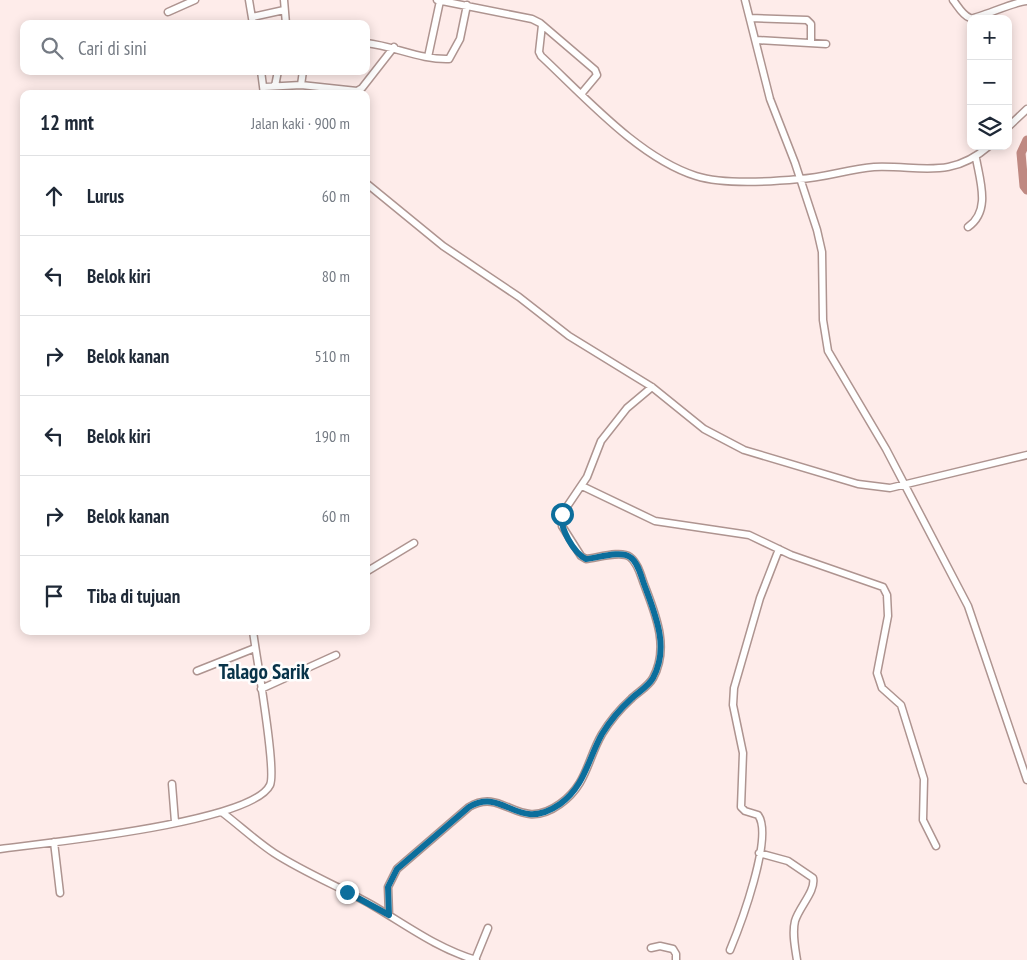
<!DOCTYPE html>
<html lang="id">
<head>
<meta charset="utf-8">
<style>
	:root { --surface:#fff; --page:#f2f2f3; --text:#1f2937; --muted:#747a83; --line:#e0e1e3 }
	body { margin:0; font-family:"PT Sans Narrow",sans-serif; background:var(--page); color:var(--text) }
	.controls { position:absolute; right:15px; top:15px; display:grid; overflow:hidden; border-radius:10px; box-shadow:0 2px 12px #0003 }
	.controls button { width:45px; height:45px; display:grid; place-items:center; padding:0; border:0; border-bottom:1px solid var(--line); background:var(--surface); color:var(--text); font:25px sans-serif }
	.stop { position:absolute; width:15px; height:15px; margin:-11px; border:4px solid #0c6e9c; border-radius:50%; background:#fff }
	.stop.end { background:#0c6e9c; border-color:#fff; box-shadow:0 1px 5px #0008 }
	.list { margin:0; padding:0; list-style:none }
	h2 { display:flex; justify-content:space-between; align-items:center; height:65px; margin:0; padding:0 20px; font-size:21px }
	h2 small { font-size:16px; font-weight:400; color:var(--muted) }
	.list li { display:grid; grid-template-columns:32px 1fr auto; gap:15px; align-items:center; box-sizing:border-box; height:80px; padding:0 20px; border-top:1px solid var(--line) }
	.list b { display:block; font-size:19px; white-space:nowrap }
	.list em { font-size:16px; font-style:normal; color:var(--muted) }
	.icon { flex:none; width:28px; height:28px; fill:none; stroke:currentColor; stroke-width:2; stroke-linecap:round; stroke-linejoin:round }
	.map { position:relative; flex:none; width:1027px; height:960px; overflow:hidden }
	.search { position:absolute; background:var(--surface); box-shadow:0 2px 12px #0003; left:20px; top:20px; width:350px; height:55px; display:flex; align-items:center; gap:12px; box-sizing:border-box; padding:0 18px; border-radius:10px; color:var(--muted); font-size:19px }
	.panel { position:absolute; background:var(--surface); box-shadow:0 2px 12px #0003; left:20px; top:90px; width:350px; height:545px; border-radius:10px }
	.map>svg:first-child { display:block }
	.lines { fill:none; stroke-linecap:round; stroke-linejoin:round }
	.river { stroke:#bf8982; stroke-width:9 }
	.minor-casing { stroke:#ae9490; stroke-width:9 }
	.minor { stroke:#fff; stroke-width:6 }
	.route { stroke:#0c6e9c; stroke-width:6 }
	.labels { text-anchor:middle; stroke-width:5; stroke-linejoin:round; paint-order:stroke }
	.quarter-label { font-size:21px; font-weight:bold; fill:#083349; stroke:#fefefe }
</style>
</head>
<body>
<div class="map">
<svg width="1027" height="960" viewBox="0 0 1027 960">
	<rect width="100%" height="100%" fill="#feecea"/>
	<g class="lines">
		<path class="river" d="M1027,140L1021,153L1024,186L1027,190"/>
		<defs>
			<path id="minor" d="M249,0L253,24
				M284,0L286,24
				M437,0L532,19L540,23L595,70L597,75L582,93
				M745,0L770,99L795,163L817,230L822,252L823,320L828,351L886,449L968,606L1027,780
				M953,0C958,6 962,15 970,18C976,20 1012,2 1027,1
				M168,12L195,0
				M252,17L284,10
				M750,18L807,20L811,24V43
				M542,25L539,52L541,56C585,97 639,158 696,176C725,185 768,182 799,179C824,178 848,169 874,167C920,165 950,180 989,146
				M757,40L826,44
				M366,43C394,46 421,60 449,59L460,39L467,5
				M428,57L440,1
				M261,71L264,94
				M301,85L303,71
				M275,86L278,71
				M264,87L301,85L357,91L362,88L394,47
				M1008,127L1027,109
				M366,183L443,246L519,297L569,336L652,387L704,429L744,450L858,484L890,488L1027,455
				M968,227C991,211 980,181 976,158
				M582,486L655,521L749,535L791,555L883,587L887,595L888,616L877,673L882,688L901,705L924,779L923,820L936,846
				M366,572L414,543
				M197,671L255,648
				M261,689L336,655
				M172,784L175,822
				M223,813C240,826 256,841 274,853C305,873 340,887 372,905C406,925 438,949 476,960
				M54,842L60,893
				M0,849C44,843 252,823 270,785C277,770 256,656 253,631
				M759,853L788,861L813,878C816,891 799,907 795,921C792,933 795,947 797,960
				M389,915L388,887L397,869L469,807C504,786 518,834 560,804C587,785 587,760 602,734C610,721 620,709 631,699C638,692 648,687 653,678C670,647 655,613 644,584C641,576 638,563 630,557C621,550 597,558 586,559L581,556L562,526V514L587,477L601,441L627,408L652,387
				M651,948L660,946L673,949L676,954V960
				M730,950C740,926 774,836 758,815L745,811L741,807L743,753L733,705L734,688L760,598L779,549
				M475,960L488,928"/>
		</defs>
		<use href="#minor" class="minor-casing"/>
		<use href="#minor" class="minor"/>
	</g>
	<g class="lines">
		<path class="route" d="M347,892L389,915L388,887L397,869L469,807C504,786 517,834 560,804C585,786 588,759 602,734C610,721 620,709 631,699C638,692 648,687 653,678C670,647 655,614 644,584C641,576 638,562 630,557C621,550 597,558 586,559C574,553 559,528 562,514"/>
	</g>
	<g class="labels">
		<g class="quarter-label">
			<text x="264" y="679">Talago Sarik</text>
		</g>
	</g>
</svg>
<div class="controls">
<button>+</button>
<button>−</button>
<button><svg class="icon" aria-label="layers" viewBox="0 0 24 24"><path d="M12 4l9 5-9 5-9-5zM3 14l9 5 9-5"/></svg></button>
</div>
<div class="stop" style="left:562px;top:514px"></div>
<div class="stop end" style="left:347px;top:892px"></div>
<div class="search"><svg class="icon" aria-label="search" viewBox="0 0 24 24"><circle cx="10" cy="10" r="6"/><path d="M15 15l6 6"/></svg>Cari di sini</div>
<section class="panel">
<h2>12 mnt<small>Jalan kaki · 900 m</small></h2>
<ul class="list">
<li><svg class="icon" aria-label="ahead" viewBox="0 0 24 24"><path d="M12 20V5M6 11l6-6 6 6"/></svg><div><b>Lurus</b></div><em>60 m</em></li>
<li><svg class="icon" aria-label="left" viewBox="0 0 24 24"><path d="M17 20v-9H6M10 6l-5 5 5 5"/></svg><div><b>Belok kiri</b></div><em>80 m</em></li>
<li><svg class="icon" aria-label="right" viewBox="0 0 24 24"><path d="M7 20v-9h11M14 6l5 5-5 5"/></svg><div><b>Belok kanan</b></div><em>510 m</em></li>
<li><svg class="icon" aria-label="left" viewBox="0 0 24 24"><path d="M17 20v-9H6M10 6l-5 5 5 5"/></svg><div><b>Belok kiri</b></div><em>190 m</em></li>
<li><svg class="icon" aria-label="right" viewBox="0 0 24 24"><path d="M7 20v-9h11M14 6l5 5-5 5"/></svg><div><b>Belok kanan</b></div><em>60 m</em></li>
<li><svg class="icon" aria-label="arrive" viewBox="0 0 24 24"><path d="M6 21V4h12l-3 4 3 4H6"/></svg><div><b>Tiba di tujuan</b></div></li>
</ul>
</section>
</div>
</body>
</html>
